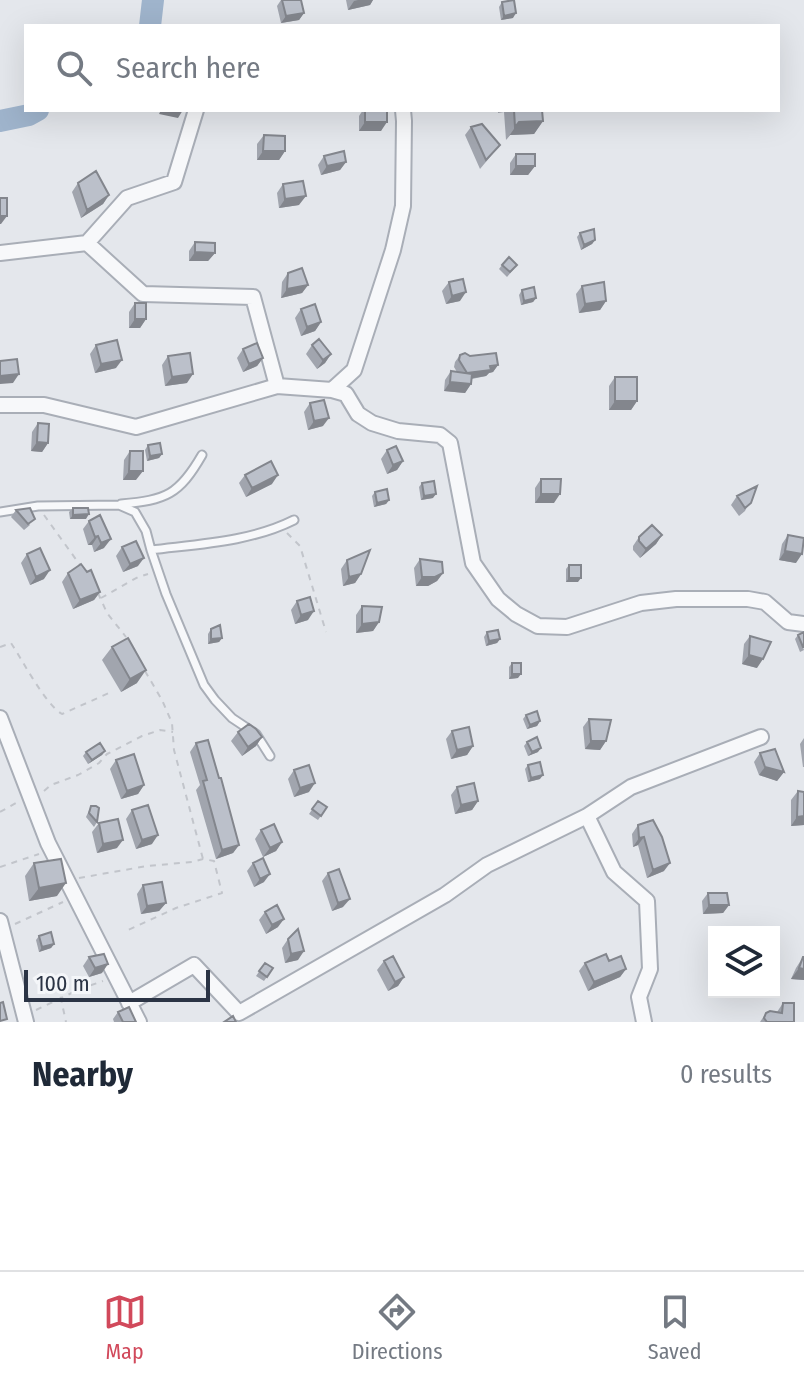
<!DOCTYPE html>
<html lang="en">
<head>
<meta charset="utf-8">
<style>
	:root { --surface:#fff; --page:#f6f6f7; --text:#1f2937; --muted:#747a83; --line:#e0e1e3; --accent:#d1495b }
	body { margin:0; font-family:"Fira Sans Condensed",sans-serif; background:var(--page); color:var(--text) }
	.controls { position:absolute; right:24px; bottom:24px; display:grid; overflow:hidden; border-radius:0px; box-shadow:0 8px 32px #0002 }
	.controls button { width:72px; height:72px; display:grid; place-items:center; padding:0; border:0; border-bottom:2px solid var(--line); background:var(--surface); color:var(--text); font:40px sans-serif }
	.scale { position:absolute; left:24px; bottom:20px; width:186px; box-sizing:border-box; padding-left:8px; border:4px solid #2b3445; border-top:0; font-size:22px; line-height:28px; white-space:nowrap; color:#2b3445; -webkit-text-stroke:6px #f4f6f9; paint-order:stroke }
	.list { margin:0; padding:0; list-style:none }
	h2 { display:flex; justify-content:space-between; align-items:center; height:104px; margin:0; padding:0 32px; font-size:34px }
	h2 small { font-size:26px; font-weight:400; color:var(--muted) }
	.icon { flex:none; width:44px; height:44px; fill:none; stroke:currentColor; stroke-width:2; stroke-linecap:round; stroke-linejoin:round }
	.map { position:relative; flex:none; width:804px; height:1022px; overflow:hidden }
	.search { position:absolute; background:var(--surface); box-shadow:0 8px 32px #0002; left:24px; right:24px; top:24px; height:88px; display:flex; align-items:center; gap:20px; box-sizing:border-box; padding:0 28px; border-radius:0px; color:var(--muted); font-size:30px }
	.sheet { height:248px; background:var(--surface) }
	nav { display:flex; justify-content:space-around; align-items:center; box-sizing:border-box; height:112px; border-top:2px solid var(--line); background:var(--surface); font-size:22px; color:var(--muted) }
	nav a { display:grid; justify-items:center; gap:4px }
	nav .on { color:var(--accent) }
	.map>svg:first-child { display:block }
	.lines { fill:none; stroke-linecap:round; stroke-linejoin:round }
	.river { stroke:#9fb4cc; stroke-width:22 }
	.service-casing { stroke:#a9aeb7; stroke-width:11 }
	.minor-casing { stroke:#a9aeb7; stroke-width:18 }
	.path { stroke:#c2c5cb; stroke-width:2; stroke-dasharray:6 6; stroke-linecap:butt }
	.service { stroke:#f7f8fa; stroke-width:7 }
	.minor { stroke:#f7f8fa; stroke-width:14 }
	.wall { fill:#a1a5ae }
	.shaded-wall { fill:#83868d }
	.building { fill:#bbc0ca; stroke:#83868d; stroke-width:2 }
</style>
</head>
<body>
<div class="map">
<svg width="804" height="1022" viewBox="0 0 804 1022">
	<rect width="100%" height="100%" fill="#e4e7ec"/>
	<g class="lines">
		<path class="river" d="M150,26L153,0
			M0,121L29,115L38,110"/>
		<defs>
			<path id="service" d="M121,504C166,500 179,495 202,455
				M0,512L38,506L119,505L135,512L146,531L151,550L166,594L204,685L215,700L232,718L256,734L270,756
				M151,550C199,544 250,542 294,520"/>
			<path id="minor" d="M87,243L127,198L174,182L196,110
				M0,253L87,243L143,294L253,297L277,386
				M332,390L354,370L393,250L403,206L404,121L403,110
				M0,405H44L136,427L277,386L332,390L346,394L358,414L372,423L398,431L440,435L450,443L473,563L498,599L516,614L538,626L567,627L641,603L676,599H748L765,602L788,622L804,624
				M0,718L48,843L139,1022
				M0,921L26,1022
				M129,1003L194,965L239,1013L445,895L487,865L587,816
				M644,1022L639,997L650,969L647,901L614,872L587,816L631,787L761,737"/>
		</defs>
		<use href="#service" class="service-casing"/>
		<use href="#minor" class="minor-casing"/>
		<path class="path" d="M44,515L80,565
			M287,533L300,546L326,632
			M98,593L107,613L126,637
			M101,598L138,577L148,574
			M0,647L11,643C23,661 45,704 62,714L109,693
			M145,671L162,700L172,723L174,750L203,859
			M44,791L51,785L78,775L99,763L107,754L142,736L160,730L173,732
			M0,812L16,803
			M0,867L39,854
			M79,878L147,866L192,862L203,859L214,861L222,893L176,908L128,930
			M15,924L63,902
			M58,985L66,1022
			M36,1010L80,989L103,981"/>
		<use href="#service" class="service"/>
		<use href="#minor" class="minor"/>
	</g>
	<path class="wall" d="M281,0H301L304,13L299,20L281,23L277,6Z
		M346,0H373L370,5L348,10Z
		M502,2L513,18L501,20L499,7Z
		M363,110H387L381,131H359V116Z
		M498,110H542L543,121L534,134L510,135L506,140L504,112L498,113Z
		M471,127L500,145L480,169L465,135Z
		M264,135L285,151L279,160H257V144Z
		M516,154L535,166L528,175H510V163Z
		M324,156L346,162L340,170L321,175L318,165Z
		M78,183L109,195L103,204L81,218L72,192Z
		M283,184L299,205L279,208L277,193Z
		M580,233L595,240L592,244L581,250L577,237Z
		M195,242L215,253L208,261H189V251Z
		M502,265L514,269L507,277L499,269Z
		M288,273L308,285L302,293L281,298L282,282Z
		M449,282L460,301L446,304L442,291Z
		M582,286L606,301L600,310L579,313L576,294Z
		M522,290L536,298L533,302L521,305L519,295Z
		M135,303L146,319L140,328H129V312Z
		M301,309L321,322L315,331L301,336L295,318Z
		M96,345L116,368L95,373L90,354Z
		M312,345L331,354L325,363L317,369L306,354Z
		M243,349L263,358L257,366L243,372L237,358Z
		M460,355L470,356L498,365L493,372L489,373L486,376L472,379L471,384L465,393L444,391L445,380L451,371L457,372L454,367L455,362Z
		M168,356L187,383L165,386L162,365Z
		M615,377L637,401L631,410H609V386Z
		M310,403L323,426L308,430L304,412Z
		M38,423L48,443L42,452L31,451L32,432Z
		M148,445L162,454L159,458L147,461L145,450Z
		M387,450L403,461L397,470L387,474L381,459Z
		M130,451L136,480H123L124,460Z
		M245,475L272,484L246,497L239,483Z
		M541,479L554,503H535V488Z
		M422,483L433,498L421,500L419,487Z
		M757,486L745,511L739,516L731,505L737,496Z
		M375,492L389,500L386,504L374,507L372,496Z
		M73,508L86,519H70L69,512Z
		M16,510L30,525L24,530L11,517Z
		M89,521L104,548L94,552L92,545H88L83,529Z
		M662,535L656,544L640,558L633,550V546L639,537Z
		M788,535L796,563L779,560L782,544Z
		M122,547L138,566L123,572L116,556Z
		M27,554L44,579L30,585L21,563Z
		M420,559L443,573L437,581L428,586H416L414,568Z
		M347,560L361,574L355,583L343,586L341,569Z
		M569,565L578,582H566V569Z
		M87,572L100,592L94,600L73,609L62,582L68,573Z
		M297,601L308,620L295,624L291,610Z
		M362,606L379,622L373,631L356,633V615Z
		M211,629L222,638L219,642L208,644V634Z
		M487,632L500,639L497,643L486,646L484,637Z
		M798,635L804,650L800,652L795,639Z
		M750,636L757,668L742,664L744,644Z
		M112,647L137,683L121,692L102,660Z
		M512,663L518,678L509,679V667Z
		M526,715L540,721L537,726L527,729L523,719Z
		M589,719L606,741L600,750L585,749L583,727Z
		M452,731L473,746L467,755L451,759L446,739Z
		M238,732L262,737L256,746L242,756L231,741Z
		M804,738V767H803L800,744Z
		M527,742L538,752L528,756L524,746Z
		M196,743L219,778L239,845L233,853L216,859L196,790L200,785L190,752Z
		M105,751L102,755L88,764L83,756L86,752Z
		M760,753L784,772L777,781L759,775L754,762Z
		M116,760L144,785L138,794L121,799L110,769Z
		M528,765L540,779L528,782L525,769Z
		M294,770L309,792L294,797L288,779Z
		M457,787L478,801L472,810L455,814L451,795Z
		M798,791L804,792V825L791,826V800Z
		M318,801L327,807L318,820L309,814Z
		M91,806L97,822L94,827L86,817Z
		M132,810L152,844L136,849L126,819Z
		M99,823L117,848L97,853L92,832Z
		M638,825L664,871L647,878L638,845L633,847L632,834Z
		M261,830L282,842L276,851L263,857L255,839Z
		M34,863L57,896L29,901L25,876Z
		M253,863L264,882L254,887L247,871Z
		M328,873L343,907L332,911L322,881Z
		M143,885L166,903L159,911L141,914L137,894Z
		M708,893L729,905L723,913L703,914L702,901Z
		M265,912L278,927L266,934L259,920Z
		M39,936L54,944L51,948L39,952L36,940Z
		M288,939L298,960L285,963L282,948Z
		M89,957L102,973L89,977L83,966Z
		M803,957H804V980L791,979L796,968Z
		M384,961L404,977L398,986L388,991L377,970Z
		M609,961L626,969L620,977L588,991L579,971L585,963Z
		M265,963L273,968L264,981L256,976Z
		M783,1003L794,1022H760L766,1013L777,1012Z
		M118,1012L136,1022H114L113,1019Z"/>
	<path class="shaded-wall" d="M358,0H373L370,5L348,10L354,1Z
		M304,13L299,20L281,23L286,16Z
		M516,13L513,18L501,20L504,16Z
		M161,110H183L178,118L159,114Z
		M543,121L534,134L510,135L506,140L519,122Z
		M365,122H387L381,131H359Z
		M263,151H285L279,160H257Z
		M346,162L340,170L321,175L327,166Z
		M516,166H535L528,175H510Z
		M109,195L103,204L81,218L87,210Z
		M306,196L299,205L279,208L285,199Z
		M0,216H7L1,224H0Z
		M595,240L592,244L581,250L584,245Z
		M195,252L215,253L208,261H189Z
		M308,285L302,293L281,298L287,289Z
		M466,292L460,301L446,304L452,296Z
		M536,298L533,302L521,305L524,301Z
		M606,301L600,310L579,313L585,304Z
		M135,319H146L140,328H129Z
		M321,322L315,331L301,336L307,327Z
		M331,354L325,363L317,369L323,360Z
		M263,358L257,366L243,372L249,364Z
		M122,360L116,368L95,373L101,364Z
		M498,365L493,372L489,373L486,376L462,380L467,373Z
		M19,374L13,383L0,384V376Z
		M193,374L187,383L165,386L172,377Z
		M450,382L471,384L465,393L444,391Z
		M615,401H637L631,410H609Z
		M329,418L323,426L308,430L314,421Z
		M37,442L48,443L42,452L31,451Z
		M162,454L159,458L147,461L150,456Z
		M403,461L397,470L387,474L393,465Z
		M129,471H143L136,480H123Z
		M278,475L272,484L246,497L252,488Z
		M436,494L433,498L421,500L424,496Z
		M541,494H560L554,503H535Z
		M389,500L386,504L374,507L377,503Z
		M89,514L86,519H70L73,515Z
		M662,535L656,544L640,558L646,549Z
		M98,536L92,545H88L95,537Z
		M111,539L104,548L94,552L101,543Z
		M785,551L802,554L796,563L779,560Z
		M144,558L138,566L123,572L130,564Z
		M50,570L44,579L30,585L36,577Z
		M443,573L437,581L428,586H416L422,577Z
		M361,574L355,583L343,586L349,577Z
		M569,578H581L578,582H566Z
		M100,592L94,600L73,609L80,600Z
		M314,611L308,620L295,624L301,615Z
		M379,622L373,631L356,633L362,624Z
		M222,638L219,642L208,644L211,639Z
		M500,639L497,643L486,646L489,641Z
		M749,655L763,659L757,668L742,664Z
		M146,670L137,683L121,692L130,679Z
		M512,674H521L518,678L509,679Z
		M540,721L537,726L527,729L530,725Z
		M262,737L256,746L242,756L248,747Z
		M591,741H606L600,750L585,749Z
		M473,746L467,755L451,759L457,750Z
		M541,748L538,752L528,756L532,752Z
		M105,751L102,755L88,764L92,760Z
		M765,767L784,772L777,781L759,775Z
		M543,775L540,779L528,782L531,778Z
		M315,783L309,792L294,797L300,788Z
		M144,785L138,794L121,799L127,791Z
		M478,801L472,810L455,814L461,805Z
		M804,816V825L791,826L797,817Z
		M158,835L152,844L136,849L142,840Z
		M644,837L638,845L633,847L639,838Z
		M123,840L117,848L97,853L103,844Z
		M282,842L276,851L263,857L270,848Z
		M239,845L233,853L216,859L222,850Z
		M670,863L664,871L647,878L653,870Z
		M270,874L264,882L254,887L260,879Z
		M66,883L57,896L29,901L39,888Z
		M350,899L343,907L332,911L338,903Z
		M166,903L159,911L141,914L147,906Z
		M709,905H729L723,913L703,914Z
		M284,919L278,927L266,934L272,925Z
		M54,944L51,948L39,952L42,947Z
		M304,951L298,960L285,963L291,954Z
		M108,964L102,973L89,977L95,968Z
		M799,968L804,969V980L791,979Z
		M626,969L620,977L588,991L594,982Z
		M404,977L398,986L388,991L395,982Z"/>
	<path class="building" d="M282,0H301L304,13L286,16Z
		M514,0L516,13L504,16L502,2Z
		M365,110H387V122H365Z
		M514,110H542L543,121L519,122L515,127Z
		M482,124L500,145L486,160L471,127Z
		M264,135L285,136V151H263Z
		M344,151L346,162L327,166L324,156Z
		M516,154H535V166H516Z
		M96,171L109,195L87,210L78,183Z
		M303,181L306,196L285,199L283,184Z
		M0,198H7V216H0Z
		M594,229L595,240L584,245L580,233Z
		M195,242L215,243V253L195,252Z
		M509,257L517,265L510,272L502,265Z
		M302,268L308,285L287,289L288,273Z
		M463,279L466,292L452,296L449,282Z
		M604,282L606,301L585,304L582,286Z
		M534,287L536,298L524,301L522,290Z
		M135,303H146V319H135Z
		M315,304L321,322L307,327L301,309Z
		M319,339L331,354L323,360L312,345Z
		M117,340L122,360L101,364L96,345Z
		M257,343L263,358L249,364L243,349Z
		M190,353L193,374L172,377L168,356Z
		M465,353L470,356L496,353L498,365L490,366L491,370L467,373L459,360L460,355Z
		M17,359L19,374L0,376V361Z
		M451,371L472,374L471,384L450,382Z
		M615,377H637V401H615Z
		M324,400L329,418L314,421L310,403Z
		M38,423L49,424L48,443L37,442Z
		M160,443L162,454L150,456L148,445Z
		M396,446L403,461L393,465L387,450Z
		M130,451H143V471H129Z
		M271,461L278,475L252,488L245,475Z
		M541,479H561L560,494H541Z
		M434,481L436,494L424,496L422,483Z
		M757,486L751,503L745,508L737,496Z
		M387,489L389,500L377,503L375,492Z
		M30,508L35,519L28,524L16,510Z
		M73,508H88L89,514L73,515Z
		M100,515L111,539L101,543L98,536L95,537L89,521Z
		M652,525L662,535L646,549L639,541V537Z
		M788,535L804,538L802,554L785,551Z
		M136,541L144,558L130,564L122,547Z
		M40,548L50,570L36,577L27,554Z
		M370,550L361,574L349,577L347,560Z
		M420,559L442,562L443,573L435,577H422Z
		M81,564L87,572L91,570L100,592L80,600L68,573Z
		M569,565H581V578H569Z
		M310,597L314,611L301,615L297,601Z
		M362,606L382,607L379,622L362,624Z
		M220,625L222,638L211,639V629Z
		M498,630L500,639L489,641L487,632Z
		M804,632V647H803L798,635Z
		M750,636L771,642L763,659L749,655Z
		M128,638L146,670L130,679L112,647Z
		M512,663H521V674H512Z
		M537,711L540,721L530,725L526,715Z
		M589,719L611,720L606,741H591Z
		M249,724L256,729L262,737L248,747L238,732Z
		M469,727L473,746L457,750L452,731Z
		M537,737L541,748L532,752L527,742Z
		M208,740L219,778H221L239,845L222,850L203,781L207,780L196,743Z
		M100,743L105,751L92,760L86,752Z
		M775,749L784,772L765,767L760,753Z
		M134,754L144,785L127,791L116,760Z
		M540,762L543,775L531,778L528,765Z
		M309,765L315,783L300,788L294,770Z
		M474,783L478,801L461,805L457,787Z
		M798,791L804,792V816L797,817Z
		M318,801L327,807L321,816L312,809Z
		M148,805L158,835L142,840L132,810Z
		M91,806H96L99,808L97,822L89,813Z
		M118,819L123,840L103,844L99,823Z
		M653,820L662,837L670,863L653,870L644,837L639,838L638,825Z
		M274,824L282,842L270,848L261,830Z
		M263,858L270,874L260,879L253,863Z
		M61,859L66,883L39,888L34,863Z
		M339,869L350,899L338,903L328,873Z
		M162,882L166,903L147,906L143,885Z
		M708,893H727L729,905H709Z
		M277,905L284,919L272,925L265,912Z
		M298,929L304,951L291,954L288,939Z
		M51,932L54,944L42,947L39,936Z
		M104,954L108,964L95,968L89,957Z
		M606,954L609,961L621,956L626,969L594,982L585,963Z
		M393,956L404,977L395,982L384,961Z
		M803,957H804V969L799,968Z
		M265,963L273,968L267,977L259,971Z
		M3,1002L7,1019L0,1021V1003Z
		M783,1003H794V1022H767L764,1018L766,1013L770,1011L782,1013Z
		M129,1007L136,1022H123L118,1012Z
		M233,1016L236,1022H224Z"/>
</svg>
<div class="controls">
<button><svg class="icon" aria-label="layers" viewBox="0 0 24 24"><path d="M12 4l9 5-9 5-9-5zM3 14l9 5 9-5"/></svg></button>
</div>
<div class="scale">100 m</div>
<div class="search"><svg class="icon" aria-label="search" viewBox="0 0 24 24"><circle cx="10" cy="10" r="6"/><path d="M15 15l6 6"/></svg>Search here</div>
</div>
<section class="sheet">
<h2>Nearby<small>0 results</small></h2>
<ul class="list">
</ul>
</section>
<nav>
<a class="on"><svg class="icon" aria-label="map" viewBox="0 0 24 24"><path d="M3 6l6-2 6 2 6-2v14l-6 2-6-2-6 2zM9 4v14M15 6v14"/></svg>Map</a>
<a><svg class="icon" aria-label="directions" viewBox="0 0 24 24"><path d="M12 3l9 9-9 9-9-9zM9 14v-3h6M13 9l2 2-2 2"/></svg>Directions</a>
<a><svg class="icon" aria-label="saved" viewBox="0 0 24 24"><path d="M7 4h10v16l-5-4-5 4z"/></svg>Saved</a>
</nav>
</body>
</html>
